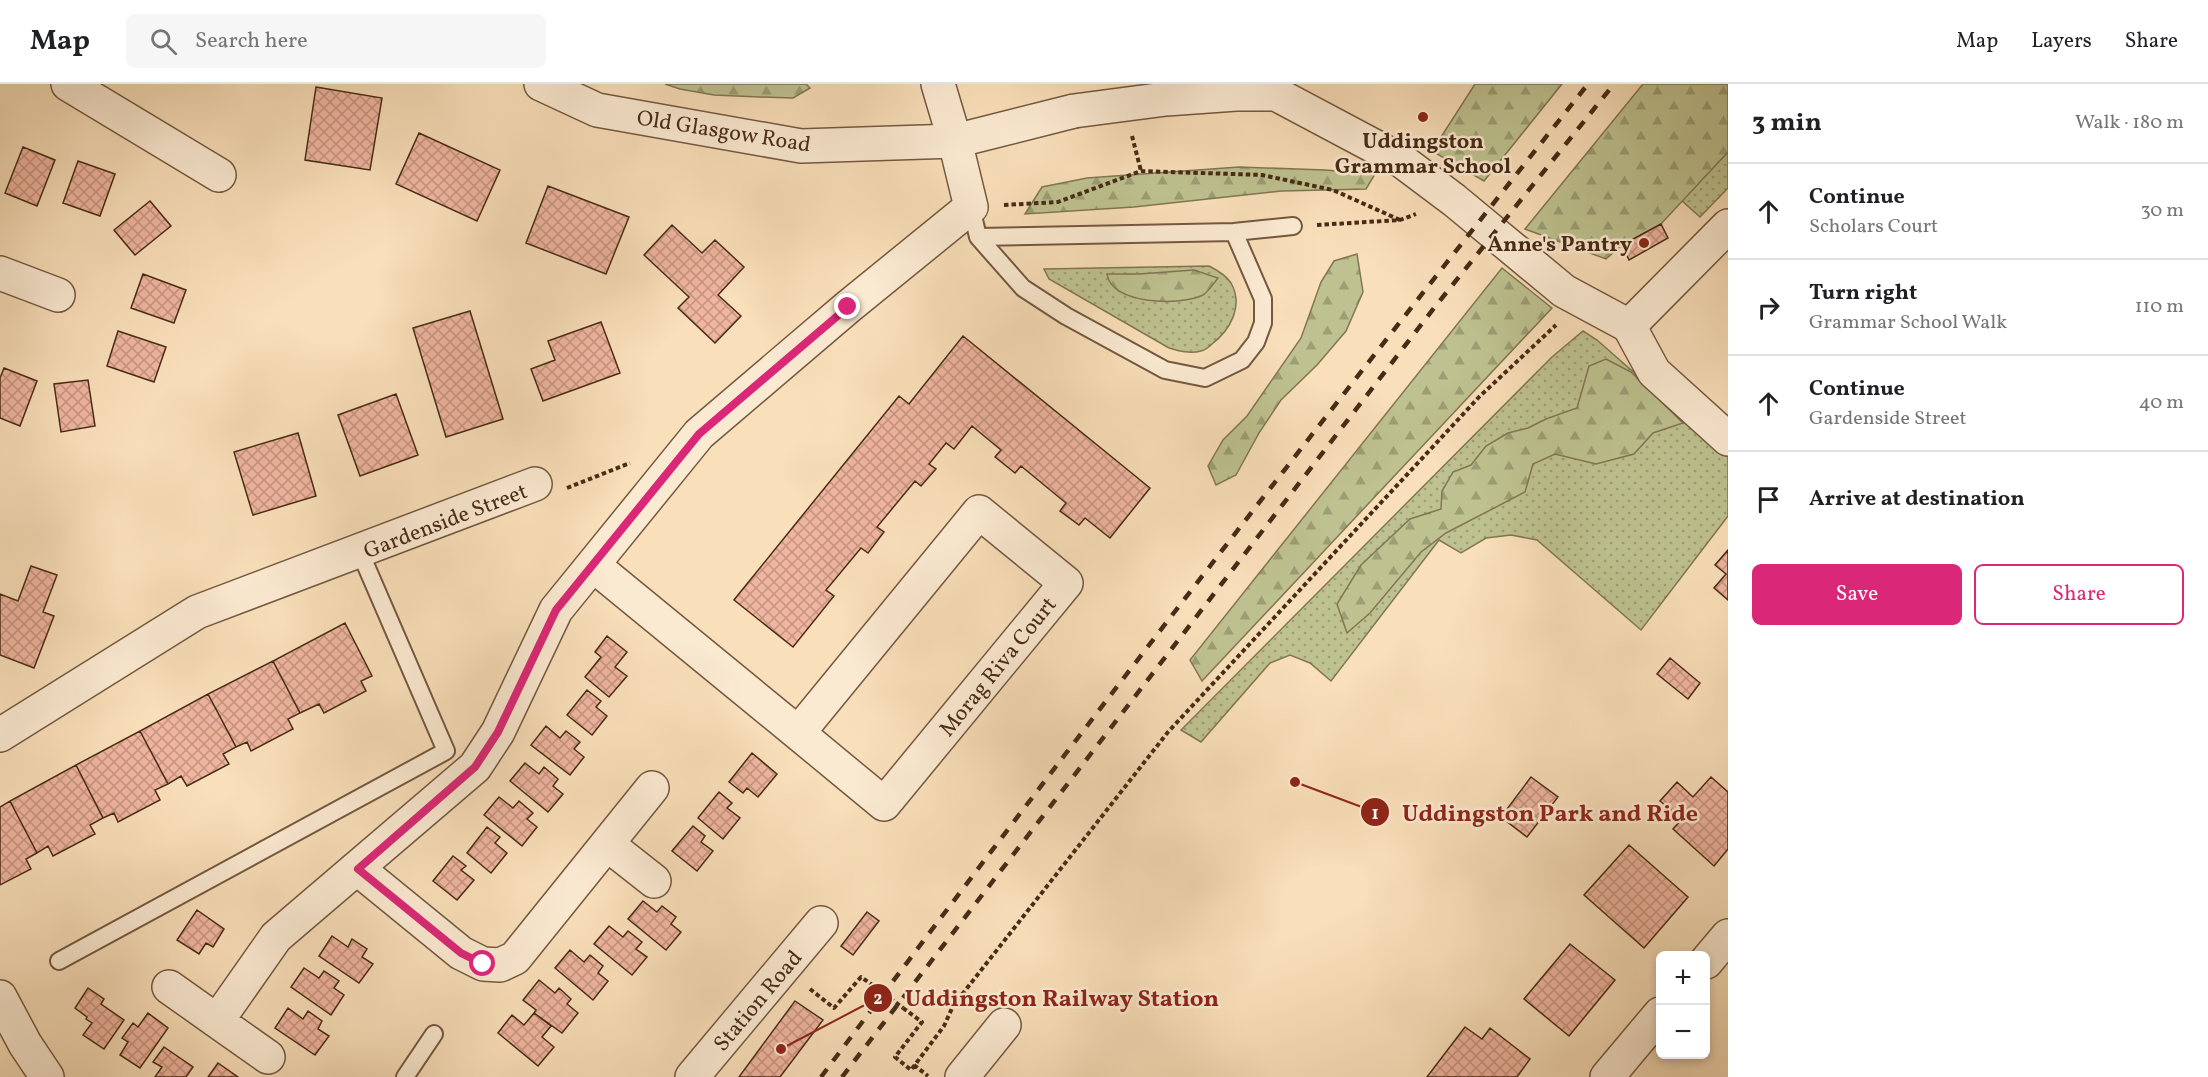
<!DOCTYPE html>
<html lang="en">
<head>
<meta charset="utf-8">
<style>
	:root { --surface:#fff; --page:#f6f6f6; --text:#202124; --muted:#757577; --line:#e0e0e0; --accent:#db2777 }
	body { margin:0; font-family:Vollkorn,serif; background:var(--page); color:var(--text) }
	.controls { position:absolute; right:18px; bottom:18px; display:grid; overflow:hidden; border-radius:9px; box-shadow:0 3px 9px #0003 }
	.controls button { width:54px; height:54px; display:grid; place-items:center; padding:0; border:0; border-bottom:2px solid var(--line); background:var(--surface); color:var(--text); font:30px sans-serif }
	.stop { position:absolute; width:18px; height:18px; margin:-14px; border:4px solid #db2777; border-radius:50%; background:#fff }
	.stop.end { background:#db2777; border-color:#fff; box-shadow:0 2px 6px #0008 }
	.list { margin:0; padding:0; list-style:none }
	h2 { display:flex; justify-content:space-between; align-items:center; height:78px; margin:0; padding:0 24px; font-size:26px }
	h2 small { font-size:20px; font-weight:400; color:var(--muted) }
	.list li { display:grid; grid-template-columns:39px 1fr auto; gap:18px; align-items:center; box-sizing:border-box; height:96px; padding:0 24px; border-top:2px solid var(--line) }
	.list b { display:block; font-size:22px; white-space:nowrap }
	.list p { margin:0; font-size:20px; white-space:nowrap; color:var(--muted) }
	.list em { font-size:20px; font-style:normal; color:var(--muted) }
	.actions { display:flex; gap:12px; padding:18px 24px }
	.actions a { flex:1; padding:14px 0; border:2px solid var(--accent); border-radius:9px; text-align:center; font-size:21px; color:var(--accent) }
	.actions .main { background:var(--accent); color:#fff }
	.icon { flex:none; width:33px; height:33px; fill:none; stroke:currentColor; stroke-width:2; stroke-linecap:round; stroke-linejoin:round }
	.map { position:relative; flex:none; width:1728px; height:993px; overflow:hidden }
	header { display:flex; align-items:center; gap:36px; box-sizing:border-box; height:84px; padding:0 30px; background:var(--surface); border-bottom:2px solid var(--line) }
	header strong { font-size:28px }
	nav { display:flex; gap:33px; margin-inline-start:auto; font-size:21px }
	.search { width:420px; height:54px; background:var(--page); display:flex; align-items:center; gap:15px; box-sizing:border-box; padding:0 21px; border-radius:9px; color:var(--muted); font-size:22px }
	main { display:flex }
	aside { flex:1; background:var(--surface) }
	.map>svg:first-child { display:block }
	.green { fill:url(#green-dots); stroke:#827653; stroke-width:1.5 }
	.forest { fill:url(#forest-firs); stroke:#827653; stroke-width:1.5 }
	.building { fill:url(#building-cross-hatch); stroke:#472b16; stroke-width:1.5 }
	.lines { fill:none; stroke-linecap:round; stroke-linejoin:round }
	.service-casing { stroke:#74583f; stroke-width:20 }
	.minor-casing { stroke:#74583f; stroke-width:36 }
	.tertiary-casing { stroke:#74583f; stroke-width:36 }
	.path { stroke:#472b16; stroke-width:4; stroke-dasharray:4.5 3; stroke-linecap:butt }
	.service { stroke:#fbead2; stroke-width:16 }
	.minor { stroke:#fbead2; stroke-width:33 }
	.tertiary { stroke:#fbead2; stroke-width:33 }
	.rail { stroke:#472b16; stroke-width:4.5; stroke-dasharray:10 10; stroke-linecap:butt }
	.tertiary-bridge-casing { stroke:#74583f; stroke-width:36; stroke-linecap:butt }
	.path-bridge { stroke:#472b16; stroke-width:4; stroke-dasharray:4.5 3; stroke-linecap:butt }
	.tertiary-bridge { stroke:#fbead2; stroke-width:33 }
	.route { stroke:#db2777; stroke-width:8 }
	.poi-dot { fill:#8f2418; stroke:#fbead2; stroke-width:2 }
	.labels { text-anchor:middle; stroke-width:5; stroke-linejoin:round; paint-order:stroke }
	.street-label { font-size:22px; fill:#472b16; stroke:#fbead2 }
	.poi-label { font-size:22px; font-weight:bold; fill:#472b16; stroke:#fbead2 }
	.leader { fill:none; stroke:#8f2418; stroke-width:2 }
	.callout-dot { fill:#8f2418; stroke:#fbead2; stroke-width:2 }
	.mark-label { font-size:18px; text-anchor:middle; font-weight:bold; fill:#fff }
	.callout-label { font-size:24px; text-anchor:middle; font-weight:bold; fill:#8f2418; stroke:#fbead2; stroke-width:5; stroke-linejoin:round; paint-order:stroke }
</style>
</head>
<body>
<header>
<strong>Map</strong>
<div class="search"><svg class="icon" aria-label="search" viewBox="0 0 24 24"><circle cx="10" cy="10" r="6"/><path d="M15 15l6 6"/></svg>Search here</div>
<nav><a>Map</a><a>Layers</a><a>Share</a></nav>
</header>
<main>
<div class="map">
<svg width="1728" height="993" viewBox="0 0 1728 993">
	<defs>
		<pattern id="green-dots" width="8" height="8" patternUnits="userSpaceOnUse" patternTransform="scale(1.5)"><rect width="8" height="8" fill="#bec290"/><path d="M2 2h.1M6 6h.1" fill="none" stroke="#9c9e75" stroke-width="1.8" stroke-linecap="round"/></pattern>
		<pattern id="forest-firs" width="22" height="20" patternUnits="userSpaceOnUse" patternTransform="scale(1.5)"><rect width="22" height="20" fill="#bec290"/><path d="M5 1l3.5 6h-7zM16 11l3.5 6h-7z" fill="#9c9e75"/></pattern>
		<pattern id="building-cross-hatch" width="8" height="8" patternUnits="userSpaceOnUse" patternTransform="scale(1.5)"><rect width="8" height="8" fill="#f0b59f"/><path d="M0 0l8 8M0 8l8-8" fill="none" stroke="#c49381"/></pattern>
	</defs>
	<rect width="100%" height="100%" fill="#f9dfba"/>
	<filter id="stains"><feTurbulence type="fractalNoise" baseFrequency=".00333" numOctaves="4"/><feColorMatrix values="0 0 0 0 .2 0 0 0 0 .09 0 0 0 0 .02 0 0 0 .5 -.17"/></filter>
	<radialGradient id="worn" r=".72"><stop offset=".6" stop-color="#630" stop-opacity="0"/><stop offset="1" stop-color="#630" stop-opacity=".3"/></radialGradient>
	<path class="green" d="M1728,68V104L1700,133L1681,116Z
		M1209,182C1217,186 1226,191 1231,199C1244,222 1230,246 1212,260C1209,263 1205,266 1201,267C1190,270 1179,267 1169,264L1049,195L1044,185Z
		M1583,247L1597,256L1728,371V432L1641,546L1537,456L1511,451L1486,454L1461,469L1439,456L1331,597L1310,579L1290,571L1270,579L1201,658L1181,646L1552,273Z"/>
	<path class="forest" d="M665,0H806L810,4L793,14L759,13L714,11L680,5Z
		M1475,0H1562L1484,97L1432,67Z
		M1643,0H1728V68L1661,140L1622,161L1606,175L1525,145Z
		M1239,83L1325,86L1375,90L1366,105L1282,107L1134,123L1025,130L1042,103L1087,94Z
		M1357,170L1363,208L1346,247L1317,281L1281,316L1259,349L1236,391L1216,401L1208,382L1223,356L1247,332L1301,254L1321,198L1334,177Z
		M1502,184L1552,224L1202,597L1190,576Z
		M1194,186L1218,194C1214,199 1208,208 1203,211C1181,222 1111,221 1107,190H1139Z
		M1606,275L1631,288L1683,339L1653,349L1634,370L1596,380L1555,370L1533,380L1525,408L1446,449L1421,468L1370,529L1347,549L1337,520L1361,481L1410,435L1441,425L1442,407L1453,388L1471,381L1486,362L1508,349L1528,344L1546,335L1577,324L1589,282Z"/>
	<path class="building" d="M316,3L382,14L370,86L305,76Z
		M419,49L500,86L477,137L396,100Z
		M23,63L55,76L37,122L5,109Z
		M78,77L115,90L100,132L63,119Z
		M548,102L629,133L606,190L526,159Z
		M150,117L171,142L135,171L114,146Z
		M1661,140L1668,154L1629,176L1622,161Z
		M672,141L702,169L715,156L744,183L718,211L741,232L715,259L678,224L689,213L644,171Z
		M143,190L186,206L174,239L131,224Z
		M470,227L503,335L446,353L413,244Z
		M601,238L620,289L543,317L531,285L555,276L548,257Z
		M118,247L166,263L154,298L107,282Z
		M963,252L1150,404L1110,454L1085,434L1079,441L1060,427L1066,419L1021,382L1015,389L995,373L1001,366L972,342L954,365L946,359L929,380L936,385L921,402L915,397L877,443L884,448L868,469L861,464L826,506L834,512L793,563L734,516L899,312L909,320Z
		M4,284L37,297L20,342L0,334V294Z
		M88,296L95,342L61,348L54,300Z
		M396,310L418,371L360,392L338,331Z
		M298,349L316,412L253,431L234,368Z
		M1728,466V516L1714,504L1726,490L1715,481Z
		M31,482L57,491L43,528L54,532L34,584L0,571V510L18,517Z
		M345,539L372,592L361,597L366,607L324,629L319,620L300,629L273,577Z
		M607,552L627,568L615,583L627,592L609,613L585,593L601,573L595,568Z
		M1670,574L1700,599L1688,615L1657,590Z
		M273,577L300,629L288,635L293,645L251,667L247,658L236,663L208,610Z
		M587,606L601,617L596,623L607,632L592,651L567,631Z
		M208,610L236,663L223,670L229,680L187,702L181,692L168,700L140,647Z
		M546,642L560,654L566,647L580,658L574,665L584,673L570,691L531,661Z
		M140,647L168,700L155,706L160,716L118,738L114,729L103,734L76,681Z
		M752,669L777,690L758,713L747,704L743,709L729,698Z
		M525,679L539,690L544,683L558,695L553,702L563,710L548,728L510,697Z
		M76,681L103,734L90,741L95,750L53,772L48,762L37,769L10,717Z
		M1531,693L1558,713L1527,753L1501,733Z
		M1711,693L1728,708V765L1714,782L1673,745L1682,735L1660,717L1677,698L1693,713Z
		M719,708L732,719L727,724L740,734L723,755L698,734Z
		M499,713L513,724L519,717L533,729L527,735L537,743L522,762L484,731Z
		M10,717L37,769L26,775L31,785L0,801V723Z
		M693,742L705,752L701,758L713,767L697,787L672,767Z
		M487,743L500,753L495,759L507,769L491,789L467,769Z
		M1629,761L1688,813L1644,864L1584,811Z
		M453,772L466,782L461,786L474,796L457,816L433,797Z
		M643,817L657,828L662,822L676,833L671,840L681,848L666,866L628,835Z
		M197,826L224,845L213,863L206,859L199,870L177,856Z
		M867,828L879,837L853,871L841,862Z
		M609,842L623,853L628,847L642,858L636,865L647,873L632,891L594,860Z
		M332,852L348,863L352,855L367,865L362,873L373,880L359,899L319,872Z
		M1570,860L1615,896L1569,952L1524,915Z
		M570,866L584,878L590,871L603,882L598,889L608,897L593,916L555,884Z
		M304,884L319,894L324,887L339,897L334,904L344,911L331,931L291,903Z
		M539,896L555,909L559,904L571,915L567,920L578,929L562,949L534,929L536,926L523,916Z
		M88,904L104,915L101,920L124,936L104,965L83,951L92,939L86,935L87,933L75,924Z
		M795,917L823,936L780,993H739Z
		M288,924L303,935L308,927L322,937L318,945L329,952L315,971L275,944Z
		M148,929L168,944L140,984L120,971L128,958L122,954L133,939L138,943Z
		M534,929L551,942L542,953L554,963L538,982L498,949L512,931L524,941Z
		M1465,943L1482,955L1490,944L1530,975L1517,993H1427Z
		M164,963L193,983L186,993H155L162,983L153,978Z
		M218,979L238,993H208Z"/>
	<g class="lines">
		<defs>
			<path id="service" d="M971,123L978,153L1234,148L1263,215V239L1256,258L1242,276L1205,294L1165,286L1066,232L1023,204L978,153
				M1234,148L1293,142
				M59,877L446,667L360,468
				M405,993L434,950"/>
			<path id="minor" d="M68,0L219,91
				M0,189L58,211
				M1629,242L1654,288L1728,355
				M593,481L798,649L979,428L1066,499L884,720L798,649
				M0,651L197,528L535,400
				M607,760L654,797
				M358,785L461,869L483,880L500,881L515,874L652,704
				M1706,878L1728,852
				M169,903L217,937
				M0,913L25,960L47,993
				M268,973L217,937L276,853L475,683L498,648L556,526L699,350L848,223L971,123L955,57L938,0
				M692,993L821,839
				M962,993L1004,941
				M1607,993L1660,930"/>
			<path id="tertiary" d="M541,0L597,26L801,62L955,57L1074,27
				M1166,15L1236,10H1276L1402,77L1454,116L1564,207L1629,242L1728,142"/>
		</defs>
		<use href="#service" class="service-casing"/>
		<use href="#minor" class="minor-casing"/>
		<use href="#tertiary" class="tertiary-casing"/>
		<path class="path" d="M1132,52L1141,87
			M1004,121L1058,118L1141,87L1262,91L1333,106L1400,136
			M1317,141L1400,136L1416,130
			M567,404L630,379
			M810,905L834,924L861,893L878,905
			M903,924L922,938L895,973L911,986L944,942L953,922L1168,648L1479,313L1556,241
			M914,981L928,992"/>
		<use href="#service" class="service"/>
		<use href="#minor" class="minor"/>
		<use href="#tertiary" class="tertiary"/>
		<path class="rail" d="M821,993C1072,658 1328,327 1588,0
			M842,993L1434,224L1614,0"/>
		<defs>
			<path id="tertiary-bridge" d="M1074,27L1166,15"/>
		</defs>
		<use href="#tertiary-bridge" class="tertiary-bridge-casing"/>
		<path class="path-bridge" d="M878,905L903,924"/>
		<use href="#tertiary-bridge" class="tertiary-bridge"/>
	</g>
	<g class="lines">
		<path class="route" d="M483,880L461,869L358,785L475,683L498,648L556,526L699,350L848,223"/>
	</g>
	<g class="poi-dot">
		<circle cx="1423" cy="33" r="6"/>
		<circle cx="1644" cy="159" r="6"/>
	</g>
	<g class="labels">
		<g class="street-label">
			<text transform="translate(724 46) rotate(9)" y="8">Old Glasgow Road</text>
			<text transform="translate(445 436) rotate(-21)" y="8">Gardenside Street</text>
			<text transform="translate(997 582) rotate(-51)" y="8">Morag Riva Court</text>
			<text transform="translate(757 916) rotate(-50)" y="8">Station Road</text>
		</g>
		<g class="poi-label">
			<text x="1423" y="64">Uddingston<tspan x="1423" dy="25">Grammar School</tspan></text>
			<text x="1632" y="167" text-anchor="end">Anne's Pantry</text>
		</g>
	</g>
	<path class="leader" d="M1295 698L1375 728M781 965L878 914"/>
	<g class="callout-dot">
		<circle cx="1295" cy="698" r="6"/>
		<circle cx="781" cy="965" r="6"/>
		<circle cx="1375" cy="728" r="15"/>
		<circle cx="878" cy="914" r="15"/>
	</g>
	<g class="mark-label">
		<text x="1375" y="735">1</text>
		<text x="878" y="920">2</text>
	</g>
	<g class="callout-label">
		<text x="1550" y="737">Uddingston Park and Ride</text>
		<text x="1062" y="922">Uddingston Railway Station</text>
	</g>
	<rect width="100%" height="100%" filter="url(#stains)"/>
	<rect width="100%" height="100%" fill="url(#worn)"/>
</svg>
<div class="controls">
<button>+</button>
<button>−</button>
</div>
<div class="stop" style="left:483px;top:880px"></div>
<div class="stop end" style="left:848px;top:223px"></div>
</div>
<aside>
<h2>3 min<small>Walk · 180 m</small></h2>
<ul class="list">
<li><svg class="icon" aria-label="ahead" viewBox="0 0 24 24"><path d="M12 20V5M6 11l6-6 6 6"/></svg><div><b>Continue</b><p>Scholars Court</p></div><em>30 m</em></li>
<li><svg class="icon" aria-label="right" viewBox="0 0 24 24"><path d="M7 20v-9h11M14 6l5 5-5 5"/></svg><div><b>Turn right</b><p>Grammar School Walk</p></div><em>110 m</em></li>
<li><svg class="icon" aria-label="ahead" viewBox="0 0 24 24"><path d="M12 20V5M6 11l6-6 6 6"/></svg><div><b>Continue</b><p>Gardenside Street</p></div><em>40 m</em></li>
<li><svg class="icon" aria-label="arrive" viewBox="0 0 24 24"><path d="M6 21V4h12l-3 4 3 4H6"/></svg><div><b>Arrive at destination</b></div></li>
</ul>
<div class="actions"><a class="main">Save</a><a>Share</a></div>
</aside>
</main>
</body>
</html>
